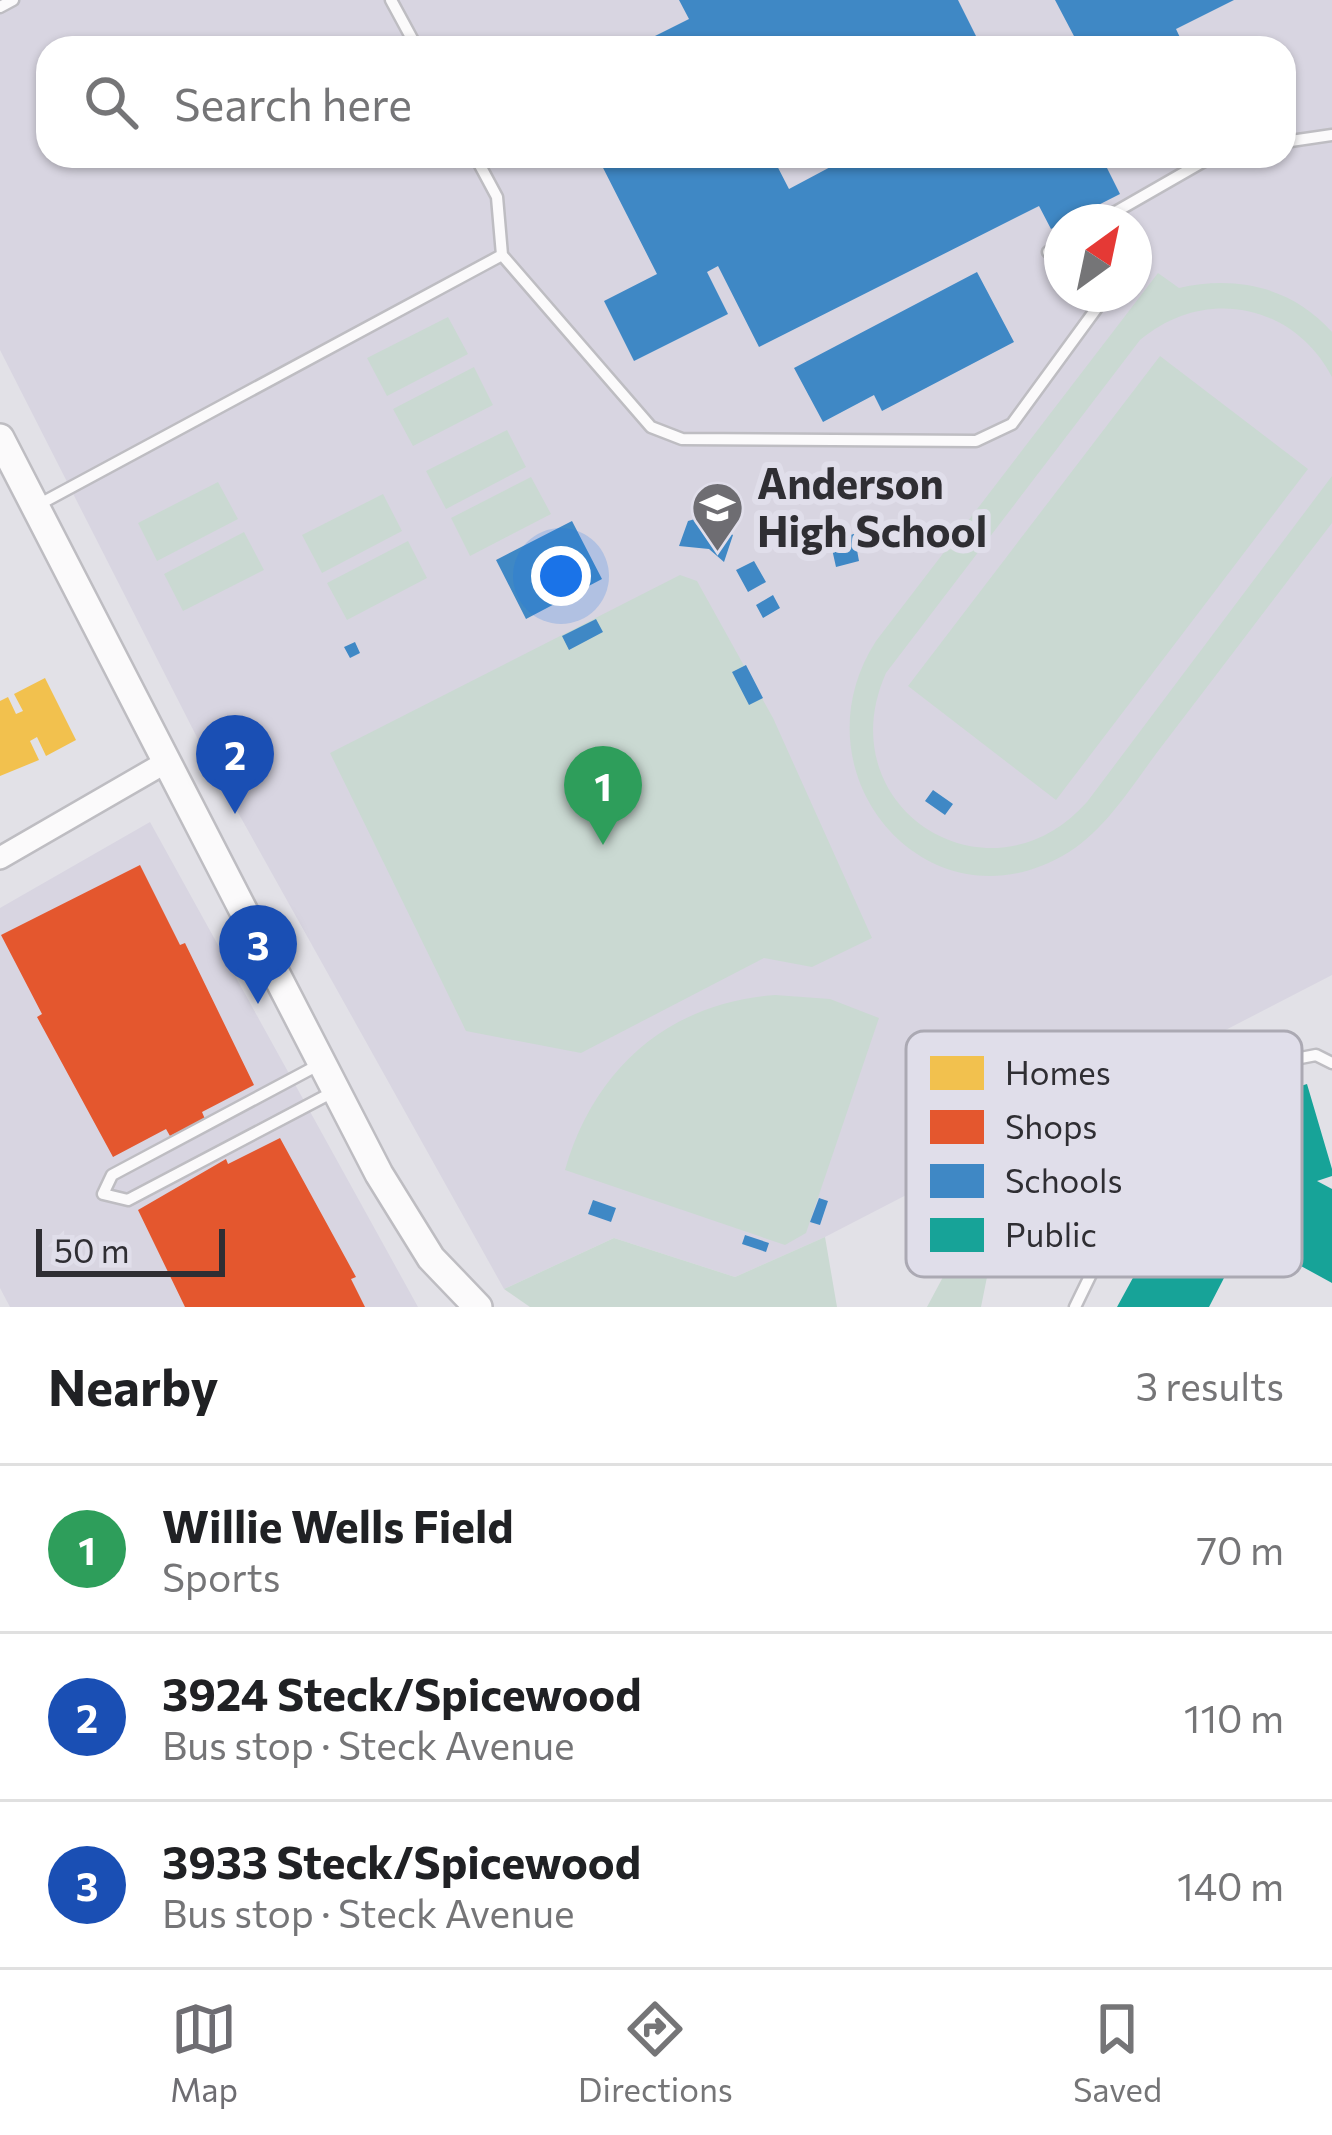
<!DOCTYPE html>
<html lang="en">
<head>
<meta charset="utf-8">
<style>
	:root { --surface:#fff; --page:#f2f2f2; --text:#202124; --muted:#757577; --line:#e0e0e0; --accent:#6e6d72 }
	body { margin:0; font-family:Commissioner,sans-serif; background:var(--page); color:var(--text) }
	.compass { position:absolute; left:1044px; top:204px; width:108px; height:108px; border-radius:50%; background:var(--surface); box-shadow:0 3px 9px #0004; rotate:33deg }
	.scale { position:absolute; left:36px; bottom:30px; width:189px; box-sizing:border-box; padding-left:12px; border:6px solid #2f2e33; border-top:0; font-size:33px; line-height:42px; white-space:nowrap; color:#2f2e33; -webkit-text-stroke:9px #e0deea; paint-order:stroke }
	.you { position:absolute; left:561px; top:576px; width:42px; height:42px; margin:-30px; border:9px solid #fff; border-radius:50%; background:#1a73e8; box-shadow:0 0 0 18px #1a73e833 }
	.badge { display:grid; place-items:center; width:78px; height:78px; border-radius:50%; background:var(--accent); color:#fff; font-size:39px; font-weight:700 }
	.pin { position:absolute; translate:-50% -99px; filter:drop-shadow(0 3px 6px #0008) }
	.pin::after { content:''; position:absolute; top:63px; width:42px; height:36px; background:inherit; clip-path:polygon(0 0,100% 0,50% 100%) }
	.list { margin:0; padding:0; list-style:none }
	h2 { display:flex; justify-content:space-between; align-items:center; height:156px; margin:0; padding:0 48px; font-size:51px }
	h2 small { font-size:39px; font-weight:400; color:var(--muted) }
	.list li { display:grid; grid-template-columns:78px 1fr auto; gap:36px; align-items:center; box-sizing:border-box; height:168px; padding:0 48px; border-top:3px solid var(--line) }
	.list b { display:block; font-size:45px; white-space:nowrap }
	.list p { margin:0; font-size:39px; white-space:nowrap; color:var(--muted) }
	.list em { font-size:39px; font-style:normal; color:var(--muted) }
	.icon { flex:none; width:66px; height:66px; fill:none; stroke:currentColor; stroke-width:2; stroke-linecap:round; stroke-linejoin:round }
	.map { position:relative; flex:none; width:1332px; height:1307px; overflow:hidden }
	.search { position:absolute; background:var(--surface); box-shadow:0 3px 9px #0004; left:36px; right:36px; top:36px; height:132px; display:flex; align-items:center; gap:30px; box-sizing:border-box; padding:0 42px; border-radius:36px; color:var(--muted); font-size:45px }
	.sheet { height:660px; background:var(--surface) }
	nav { display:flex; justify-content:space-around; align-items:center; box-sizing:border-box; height:168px; border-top:3px solid var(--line); background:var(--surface); font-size:33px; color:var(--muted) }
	nav a { display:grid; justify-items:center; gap:6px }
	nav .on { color:var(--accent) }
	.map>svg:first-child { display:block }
	.built { fill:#d8d5e1; fill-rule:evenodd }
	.green { fill:#cad9d2 }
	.homes { fill:#f2c14e }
	.shops { fill:#e4572e }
	.schools { fill:#3f88c5 }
	.public { fill:#17a398 }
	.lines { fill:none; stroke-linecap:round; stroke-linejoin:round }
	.lane-casing { stroke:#bebdc2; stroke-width:15 }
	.street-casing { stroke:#bebdc2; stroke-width:26 }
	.secondary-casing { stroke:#bebdc2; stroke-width:32 }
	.lane { stroke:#fbfafb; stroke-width:10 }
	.street { stroke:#fbfafb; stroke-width:21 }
	.secondary { stroke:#fbfafb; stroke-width:27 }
	.labels { text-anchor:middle; stroke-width:12; stroke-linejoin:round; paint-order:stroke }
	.poi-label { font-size:42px; font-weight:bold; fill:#2f2e33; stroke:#e0deea; text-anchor:start }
	.key { fill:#e0deea; stroke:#aba9b3; stroke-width:3 }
	.key-label { font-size:33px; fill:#2f2e33 }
</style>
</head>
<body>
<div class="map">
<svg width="1332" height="1307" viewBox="0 0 1332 1307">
	<rect width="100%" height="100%" fill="#e2e1e7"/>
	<path class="built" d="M0,0H1332V975L825,1237L735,1277L614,1238L504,1289L207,757L0,350ZM48,48H1284V156H48ZM1062,222H1134V294H1062Z
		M150,822L418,1307H10L0,1288V908Z"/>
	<path class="green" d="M1158,273L1179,288C1236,275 1292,287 1332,332V377C1293,303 1204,286 1140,340L886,673C826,807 989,912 1087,802L1332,476V523C1276,596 1221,669 1165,742C1136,779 1109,827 1069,852C930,938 790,775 876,641Z
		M448,317L468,354L387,396L367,358Z
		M1160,356L1308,469L1056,800L908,686Z
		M474,367L493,405L413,446L393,409Z
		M507,430L526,467L446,509L426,471Z
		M531,477L551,514L470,556L451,518Z
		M218,482L238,519L157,561L138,523Z
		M383,494L402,531L322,573L302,535Z
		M244,532L264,570L183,611L164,574Z
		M408,541L427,578L347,620L327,583Z
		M680,575L697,581L773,718L872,938L812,967L764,958L581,1053L466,1031L330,753Z
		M775,995L830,999L879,1018L806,1233L785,1245L565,1170C594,1069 668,1003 775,995Z
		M967,1232H996L981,1307H927Z
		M825,1237L837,1307H530L504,1289L614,1238L735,1277Z"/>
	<path class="homes" d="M45,678L76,740L46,756L37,737L30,741L39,760L0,776V701L8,697L16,714L23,711L14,694Z"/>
	<path class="shops" d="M140,865L180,945L185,943L254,1085L202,1112L205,1119L170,1136L166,1129L113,1157L37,1017L42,1014L1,935Z
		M280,1138L356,1277L351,1279L365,1307H185L138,1210L226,1159L228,1164Z"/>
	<path class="schools" d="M679,0H958L982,48H631L689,19Z
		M1055,0H1234L1176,29L1185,48H1055L1075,38Z
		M597,156H772L789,189L851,156H1130L1107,168L1120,194L1051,229L1039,206L759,347L718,266L707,272L728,314L634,361L604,301L657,274Z
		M977,272L1014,342L882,411L874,395L823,422L794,368Z
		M702,517L733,535L724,562L709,549L679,546L688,521Z
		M572,521L602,579L526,619L496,560Z
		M854,534L859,561L836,567L830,540Z
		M754,561L766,582L748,592L736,570Z
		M773,595L780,608L763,618L756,605Z
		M596,619L603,632L569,650L562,636Z
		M355,642L360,653L350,658L344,647Z
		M746,665L763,698L749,705L732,672Z
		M933,790L953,804L945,815L925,801Z
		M819,1198L828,1201L820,1225L810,1222Z
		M593,1200L616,1208L611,1222L588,1214Z
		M745,1235L769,1243L766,1252L742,1244Z"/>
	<path class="public" d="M1307,1084L1332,1169V1176L1317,1181L1332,1189V1283L1290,1260L1224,1278L1209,1307H1117L1164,1221L1183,1231L1200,1224L1166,1113L1245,1090L1249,1102Z"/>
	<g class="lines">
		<defs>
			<path id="lane" d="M391,0L417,48
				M0,7L13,0
				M1284,142L1332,135
				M475,156L497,197L502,255
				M1098,222L1213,156
				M1048,252L1062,243
				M38,505L502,255L651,427L682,439L976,441L1012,424L1107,294
				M322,1063L112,1175L103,1194L128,1200L333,1092
				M1075,1307L1129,1196L1132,1133L1144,1110L1208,1076L1316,1055L1332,1063"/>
			<path id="street" d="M0,858L168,761"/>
			<path id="secondary" d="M0,438L379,1174L431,1258L478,1307"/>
		</defs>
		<use href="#lane" class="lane-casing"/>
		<use href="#street" class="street-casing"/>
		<use href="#secondary" class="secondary-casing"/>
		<use href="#lane" class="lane"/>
		<use href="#street" class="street"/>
		<use href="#secondary" class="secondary"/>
	</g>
	<defs>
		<symbol id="school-pin" viewBox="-11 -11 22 30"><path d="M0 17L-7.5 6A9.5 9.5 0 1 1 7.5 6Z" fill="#6e6d72" stroke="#e0deea"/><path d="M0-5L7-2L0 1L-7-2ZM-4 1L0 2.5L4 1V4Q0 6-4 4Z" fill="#fff"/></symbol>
	</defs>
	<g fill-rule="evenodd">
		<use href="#school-pin" x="688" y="478" width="59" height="81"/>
	</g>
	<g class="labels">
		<g class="poi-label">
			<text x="757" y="499">Anderson<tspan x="757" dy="48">High School</tspan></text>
		</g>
	</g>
	<rect x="906" y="1031" width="396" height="246" rx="18" class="key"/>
	<rect x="930" y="1056" width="54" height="34" fill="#f2c14e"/>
	<rect x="930" y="1110" width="54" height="34" fill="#e4572e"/>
	<rect x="930" y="1164" width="54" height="34" fill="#3f88c5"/>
	<rect x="930" y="1218" width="54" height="34" fill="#17a398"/>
	<g class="key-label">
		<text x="1005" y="1085">Homes</text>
		<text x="1005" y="1139">Shops</text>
		<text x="1005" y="1193">Schools</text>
		<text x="1005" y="1247">Public</text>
	</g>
</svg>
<svg class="compass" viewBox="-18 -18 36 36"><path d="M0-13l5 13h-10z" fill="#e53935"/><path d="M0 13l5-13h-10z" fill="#757577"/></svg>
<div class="scale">50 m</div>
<div class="you"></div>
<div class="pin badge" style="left:603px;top:845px;background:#2e9e5b">1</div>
<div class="pin badge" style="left:235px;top:814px;background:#1a4fb4">2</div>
<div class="pin badge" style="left:258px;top:1004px;background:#1a4fb4">3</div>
<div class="search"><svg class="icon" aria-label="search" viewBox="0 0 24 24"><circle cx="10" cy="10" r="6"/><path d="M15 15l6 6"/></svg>Search here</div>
</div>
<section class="sheet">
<h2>Nearby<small>3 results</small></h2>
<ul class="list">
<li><span class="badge" style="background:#2e9e5b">1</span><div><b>Willie Wells Field</b><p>Sports</p></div><em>70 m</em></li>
<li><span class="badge" style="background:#1a4fb4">2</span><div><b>3924 Steck/Spicewood</b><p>Bus stop · Steck Avenue</p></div><em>110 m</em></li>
<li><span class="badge" style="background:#1a4fb4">3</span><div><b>3933 Steck/Spicewood</b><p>Bus stop · Steck Avenue</p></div><em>140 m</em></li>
</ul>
</section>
<nav>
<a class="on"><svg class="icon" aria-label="map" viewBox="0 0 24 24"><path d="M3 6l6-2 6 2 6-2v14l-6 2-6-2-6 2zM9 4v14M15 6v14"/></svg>Map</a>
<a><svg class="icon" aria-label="directions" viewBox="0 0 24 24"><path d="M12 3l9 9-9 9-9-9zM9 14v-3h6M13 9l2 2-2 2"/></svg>Directions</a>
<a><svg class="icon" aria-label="saved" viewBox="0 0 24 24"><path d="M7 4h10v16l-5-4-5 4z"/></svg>Saved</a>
</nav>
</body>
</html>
